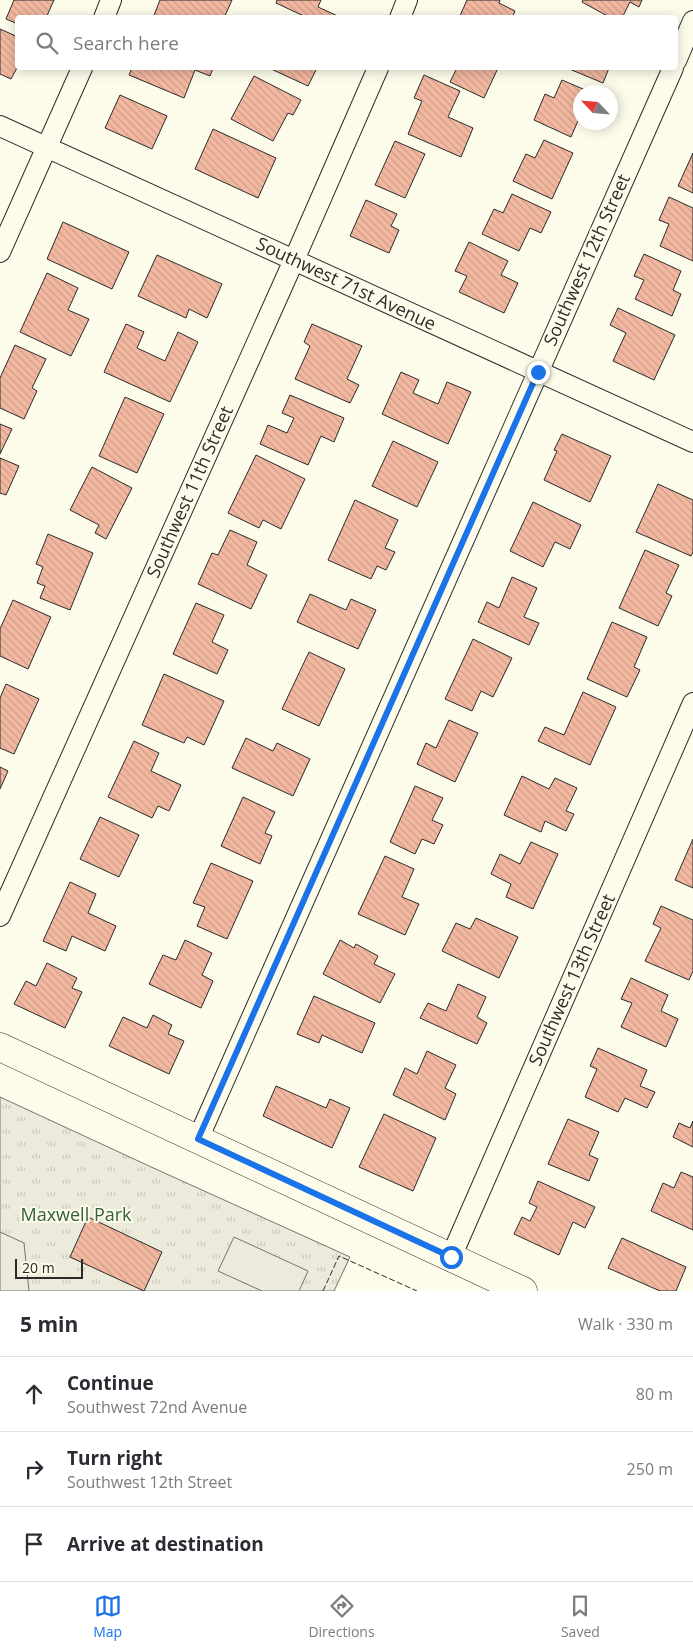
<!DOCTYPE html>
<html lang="en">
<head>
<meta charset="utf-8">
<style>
	:root { --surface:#fff; --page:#f7f7f7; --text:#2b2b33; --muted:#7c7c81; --line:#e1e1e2; --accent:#1a73e8 }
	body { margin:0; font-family:"Open Sans",sans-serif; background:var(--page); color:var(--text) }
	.compass { position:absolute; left:573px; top:85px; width:45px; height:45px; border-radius:50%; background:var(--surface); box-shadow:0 2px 12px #0003; rotate:296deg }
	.scale { position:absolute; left:15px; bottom:12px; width:68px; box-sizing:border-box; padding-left:5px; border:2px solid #2b2b2b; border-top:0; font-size:14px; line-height:18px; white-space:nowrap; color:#2b2b2b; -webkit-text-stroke:4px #fdfbea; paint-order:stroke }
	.stop { position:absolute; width:15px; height:15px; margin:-11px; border:4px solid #1a73e8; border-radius:50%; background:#fff }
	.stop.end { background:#1a73e8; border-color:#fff; box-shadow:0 1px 5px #0008 }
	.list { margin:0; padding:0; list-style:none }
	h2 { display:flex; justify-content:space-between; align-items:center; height:65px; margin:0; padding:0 20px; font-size:21px }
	h2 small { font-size:16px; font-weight:400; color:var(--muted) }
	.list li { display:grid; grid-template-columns:32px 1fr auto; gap:15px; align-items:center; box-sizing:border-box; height:75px; padding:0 20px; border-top:1px solid var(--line) }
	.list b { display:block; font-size:19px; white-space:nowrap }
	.list p { margin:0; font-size:16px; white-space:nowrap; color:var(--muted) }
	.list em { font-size:16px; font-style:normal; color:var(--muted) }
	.icon { flex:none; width:28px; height:28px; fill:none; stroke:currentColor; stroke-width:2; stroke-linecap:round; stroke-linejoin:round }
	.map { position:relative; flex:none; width:693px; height:1291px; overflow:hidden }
	.search { position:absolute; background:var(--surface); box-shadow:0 2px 12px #0003; left:15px; right:15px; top:15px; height:55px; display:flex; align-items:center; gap:12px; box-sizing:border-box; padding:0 18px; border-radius:5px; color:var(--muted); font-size:19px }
	.sheet { height:290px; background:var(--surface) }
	nav { display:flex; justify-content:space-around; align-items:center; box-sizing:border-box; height:70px; border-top:1px solid var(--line); background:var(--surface); font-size:14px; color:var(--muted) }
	nav a { display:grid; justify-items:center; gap:2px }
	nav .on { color:var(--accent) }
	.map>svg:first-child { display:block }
	.grass { fill:url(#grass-tufts); stroke:#74746e }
	.garden { fill:#ecebdb; stroke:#74746e }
	.building { fill:url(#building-back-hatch); stroke:#2b2b2b }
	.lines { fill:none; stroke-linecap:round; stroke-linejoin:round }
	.street-casing { stroke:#2b2b2b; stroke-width:22 }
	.secondary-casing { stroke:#2b2b2b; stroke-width:29 }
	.street { stroke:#fdfbea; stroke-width:20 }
	.secondary { stroke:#fdfbea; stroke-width:28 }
	.fence { stroke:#2b2b2b; stroke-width:1; stroke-dasharray:6 2.5; stroke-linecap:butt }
	.route { stroke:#1a73e8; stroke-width:6 }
	.labels { text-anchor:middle; stroke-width:4; stroke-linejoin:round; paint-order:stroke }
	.street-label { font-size:18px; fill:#2b2b2b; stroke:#fdfbea }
	.park-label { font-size:18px; fill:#34623c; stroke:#fdfbea }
</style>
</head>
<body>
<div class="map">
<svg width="693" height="1291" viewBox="0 0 693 1291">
	<defs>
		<pattern id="grass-tufts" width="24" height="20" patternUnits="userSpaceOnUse" patternTransform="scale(1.25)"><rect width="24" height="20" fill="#ecebdb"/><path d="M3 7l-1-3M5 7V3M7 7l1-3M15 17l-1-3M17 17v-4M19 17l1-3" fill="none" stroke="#cbcabc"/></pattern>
		<pattern id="building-back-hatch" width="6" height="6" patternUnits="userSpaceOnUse" patternTransform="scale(1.25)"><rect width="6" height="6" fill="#f2b8a0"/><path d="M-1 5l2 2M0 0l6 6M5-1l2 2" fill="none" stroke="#d09e8a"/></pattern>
	</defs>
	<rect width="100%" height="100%" fill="#fdfbea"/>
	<path class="grass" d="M0,1097L149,1166L350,1257L334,1291H0Z"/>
	<path class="garden" d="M0,1232L24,1243L29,1291H0Z
		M234,1237L308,1271L299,1291H262L218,1271Z"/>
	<path class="building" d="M14,0H54L46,18H18V24L6,19Z
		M160,0H232L224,18H153Z
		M277,0H321L318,7L340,17L308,18L276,3Z
		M467,0H500L499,3L515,11L512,18H459Z
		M583,0H642L639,7L630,2L622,18H611L582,2Z
		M0,29L18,37V66L11,79L0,74Z
		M132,68H213L210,76L195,70L184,98L129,75Z
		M269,68H317L308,86Z
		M457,68H498L484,98L450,82Z
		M567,68H609L603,83Z
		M424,75L460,91L448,117L473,128L461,157L408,134L422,101L414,98Z
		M254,76L301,100L293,115L288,113L273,141L231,119Z
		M562,80L590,92H580V116L571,137L534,120L545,94L554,98Z
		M120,95L167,116L152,149L105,128Z
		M213,129L276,158L258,198L195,169Z
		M544,140L573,153L552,199L513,181L526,154L535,158Z
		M395,141L425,154L405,198L375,185Z
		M693,153V193L678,186Z
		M512,194L551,212L541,233L530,228L519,251L482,234L494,209L503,213Z
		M669,197L693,208V261L660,246L669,224L659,220Z
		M366,200L397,214L391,226L399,230L389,253L350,236Z
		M63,222L129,252L112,289L47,259Z
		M469,242L508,261L501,275L518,283L504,313L459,292L467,276L455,271Z
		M644,254L681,271L673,290L681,294L672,316L635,299L644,280L634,276Z
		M157,255L222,284L207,318L189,309L186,318L138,296Z
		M47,273L78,288L68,310L89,319L71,356L20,332Z
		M618,308L675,335L654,380L613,361L626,333L610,325Z
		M126,324L144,332L137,348L165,361L178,332L198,342L170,402L104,372Z
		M312,324L362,346L347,379L359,385L350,403L295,379L310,346L304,342Z
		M15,345L46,359L32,388L37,391L24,419L0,408V378Z
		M401,372L419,380L413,393L438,404L447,382L471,392L448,444L382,414Z
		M290,395L344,418L334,442L321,436L308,465L260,444L268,425L287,433L294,418L282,413Z
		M125,397L164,414L137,473L99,456Z
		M0,424L12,429L0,454Z
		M562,434L611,456L590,502L544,480L557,451L554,450Z
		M393,441L438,462L417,507L372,486Z
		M256,455L305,479L281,529L263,520L259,528L228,513Z
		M0,458L19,466L6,495L0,493Z
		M92,467L132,488L106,539L95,533L99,525L70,510Z
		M658,484L693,500V552L691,556L636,532Z
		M355,500L398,520L385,548L395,552L386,570L377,566L371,579L328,560Z
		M533,502L581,525L570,549L555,542L543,567L510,551Z
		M230,530L257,542L247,565L267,575L251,609L198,584L212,553L218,555Z
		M48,534L93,553L70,610L40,598L45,586L37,583L43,567L36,564Z
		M645,550L679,565L666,593L672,596L658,626L619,608Z
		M512,577L537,588L524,617L539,623L529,645L478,622L487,602L499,608Z
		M310,594L346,610L351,599L376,610L358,649L297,622Z
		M13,600L51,617L28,669L0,656V629Z
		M196,603L224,615L212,642L228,650L217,674L173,654Z
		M612,622L647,637L634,667L640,670L627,697L587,679Z
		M473,639L512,658L493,697L481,691L472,711L445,699Z
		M309,652L345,669L319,726L282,709Z
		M164,674L224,701L204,745L187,737L184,743L142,725Z
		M6,684L39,699L14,754L0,748V698Z
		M583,692L616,707L590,765L538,741L545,727L564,735Z
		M449,720L478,733L455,782L417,764L426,743L436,748Z
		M246,738L273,751L277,743L310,759L293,796L232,768Z
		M134,741L159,753L151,771L181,785L169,811L158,806L152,818L108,797Z
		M0,767L8,771L0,789Z
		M522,776L549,789L555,778L577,788L566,811L574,814L566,831L545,821L541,832L504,815Z
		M415,786L443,798L432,820L443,825L434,844L422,839L415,854L390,842Z
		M243,797L275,812L265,833L272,836L260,864L221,846Z
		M100,817L139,835L119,877L80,859Z
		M693,839V888L675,880Z
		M531,842L558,854L533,909L506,897L511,884L491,874L500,854L520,864Z
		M385,856L414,869L402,897L419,904L405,935L358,914Z
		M211,863L253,881L227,939L197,926L205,907L193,903Z
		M70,882L96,894L88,913L116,926L105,951L72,936L66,951L43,941Z
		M661,906L693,920V971L689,980L645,961L661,928L653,924Z
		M476,918L518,937L499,978L442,951L456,923L470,929Z
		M185,940L212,953L202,975L213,981L201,1008L149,984L163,955L176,960Z
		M340,940L354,948L356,944L378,956L374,964L395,974L380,1003L323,974Z
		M47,963L77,978L72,988L82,992L65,1028L14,1004L26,981L36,986Z
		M631,978L668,995L661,1011L678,1019L666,1047L621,1027L632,1003L621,999Z
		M458,984L486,997L477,1017L487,1023L477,1044L420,1018L428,1003L446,1011Z
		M314,996L375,1023L362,1053L322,1035L319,1043L297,1034Z
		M153,1015L172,1025L168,1034L184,1041L169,1074L109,1046L123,1017L147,1028Z
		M598,1048L647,1070L640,1086L655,1092L647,1108L625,1098L618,1112L585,1097L597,1069L590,1066Z
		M427,1051L456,1065L445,1088L456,1094L445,1120L393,1095L405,1068L417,1074Z
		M276,1086L326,1108L330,1099L350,1108L332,1148L263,1116Z
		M384,1114L436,1138L413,1191L359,1167Z
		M568,1119L599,1132L589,1155L598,1159L589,1181L548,1164Z
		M693,1121V1147L673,1137L679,1123L690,1128Z
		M681,1172L693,1177V1230L651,1211L663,1183L674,1188Z
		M538,1181L595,1207L585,1228L573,1222L559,1255L514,1234L522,1217L530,1221L537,1207L529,1203Z
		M88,1217L162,1252L144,1291L70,1257Z
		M622,1238L686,1267L676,1291H660L608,1268Z"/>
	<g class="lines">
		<defs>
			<path id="street" d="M104,18L111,0
				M400,18L407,0
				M676,61L693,21
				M0,126L693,442
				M0,252L82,68
				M0,916L294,260L378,68
				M198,1139L673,68
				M451,1257L693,703"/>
			<path id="secondary" d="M0,1047L523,1291"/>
		</defs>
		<use href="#street" class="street-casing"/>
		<use href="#secondary" class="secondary-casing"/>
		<use href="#street" class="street"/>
		<use href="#secondary" class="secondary"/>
		<path class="fence" d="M323,1291L339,1256L417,1291"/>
	</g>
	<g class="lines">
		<path class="route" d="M451,1257L198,1139L538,372"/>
	</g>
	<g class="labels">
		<g class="street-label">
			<text transform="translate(587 260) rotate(-66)" y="6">Southwest 12th Street</text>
			<text transform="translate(346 284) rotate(25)" y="6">Southwest 71st Avenue</text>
			<text transform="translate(190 492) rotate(-66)" y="6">Southwest 11th Street</text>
			<text transform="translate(572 980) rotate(-66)" y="6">Southwest 13th Street</text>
		</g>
		<g class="park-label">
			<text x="76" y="1221">Maxwell Park</text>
		</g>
	</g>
</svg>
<svg class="compass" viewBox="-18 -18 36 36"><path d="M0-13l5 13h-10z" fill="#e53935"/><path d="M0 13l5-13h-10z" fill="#7c7c81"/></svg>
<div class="scale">20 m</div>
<div class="stop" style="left:451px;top:1257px"></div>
<div class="stop end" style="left:538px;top:372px"></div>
<div class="search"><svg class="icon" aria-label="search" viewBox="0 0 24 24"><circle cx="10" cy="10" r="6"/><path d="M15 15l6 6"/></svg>Search here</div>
</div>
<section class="sheet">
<h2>5 min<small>Walk · 330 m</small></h2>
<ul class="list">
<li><svg class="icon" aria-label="ahead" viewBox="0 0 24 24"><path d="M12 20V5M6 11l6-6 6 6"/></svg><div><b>Continue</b><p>Southwest 72nd Avenue</p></div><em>80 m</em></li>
<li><svg class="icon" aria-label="right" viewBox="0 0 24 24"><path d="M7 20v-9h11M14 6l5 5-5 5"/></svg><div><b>Turn right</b><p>Southwest 12th Street</p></div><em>250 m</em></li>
<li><svg class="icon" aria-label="arrive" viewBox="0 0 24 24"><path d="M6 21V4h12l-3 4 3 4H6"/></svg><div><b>Arrive at destination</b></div></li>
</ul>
</section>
<nav>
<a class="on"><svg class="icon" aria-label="map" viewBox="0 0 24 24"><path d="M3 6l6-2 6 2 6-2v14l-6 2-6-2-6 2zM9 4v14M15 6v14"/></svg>Map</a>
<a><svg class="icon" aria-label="directions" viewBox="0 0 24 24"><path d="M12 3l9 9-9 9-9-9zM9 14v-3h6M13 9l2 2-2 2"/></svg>Directions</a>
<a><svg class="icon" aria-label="saved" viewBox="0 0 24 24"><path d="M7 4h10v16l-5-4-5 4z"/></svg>Saved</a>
</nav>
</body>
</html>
